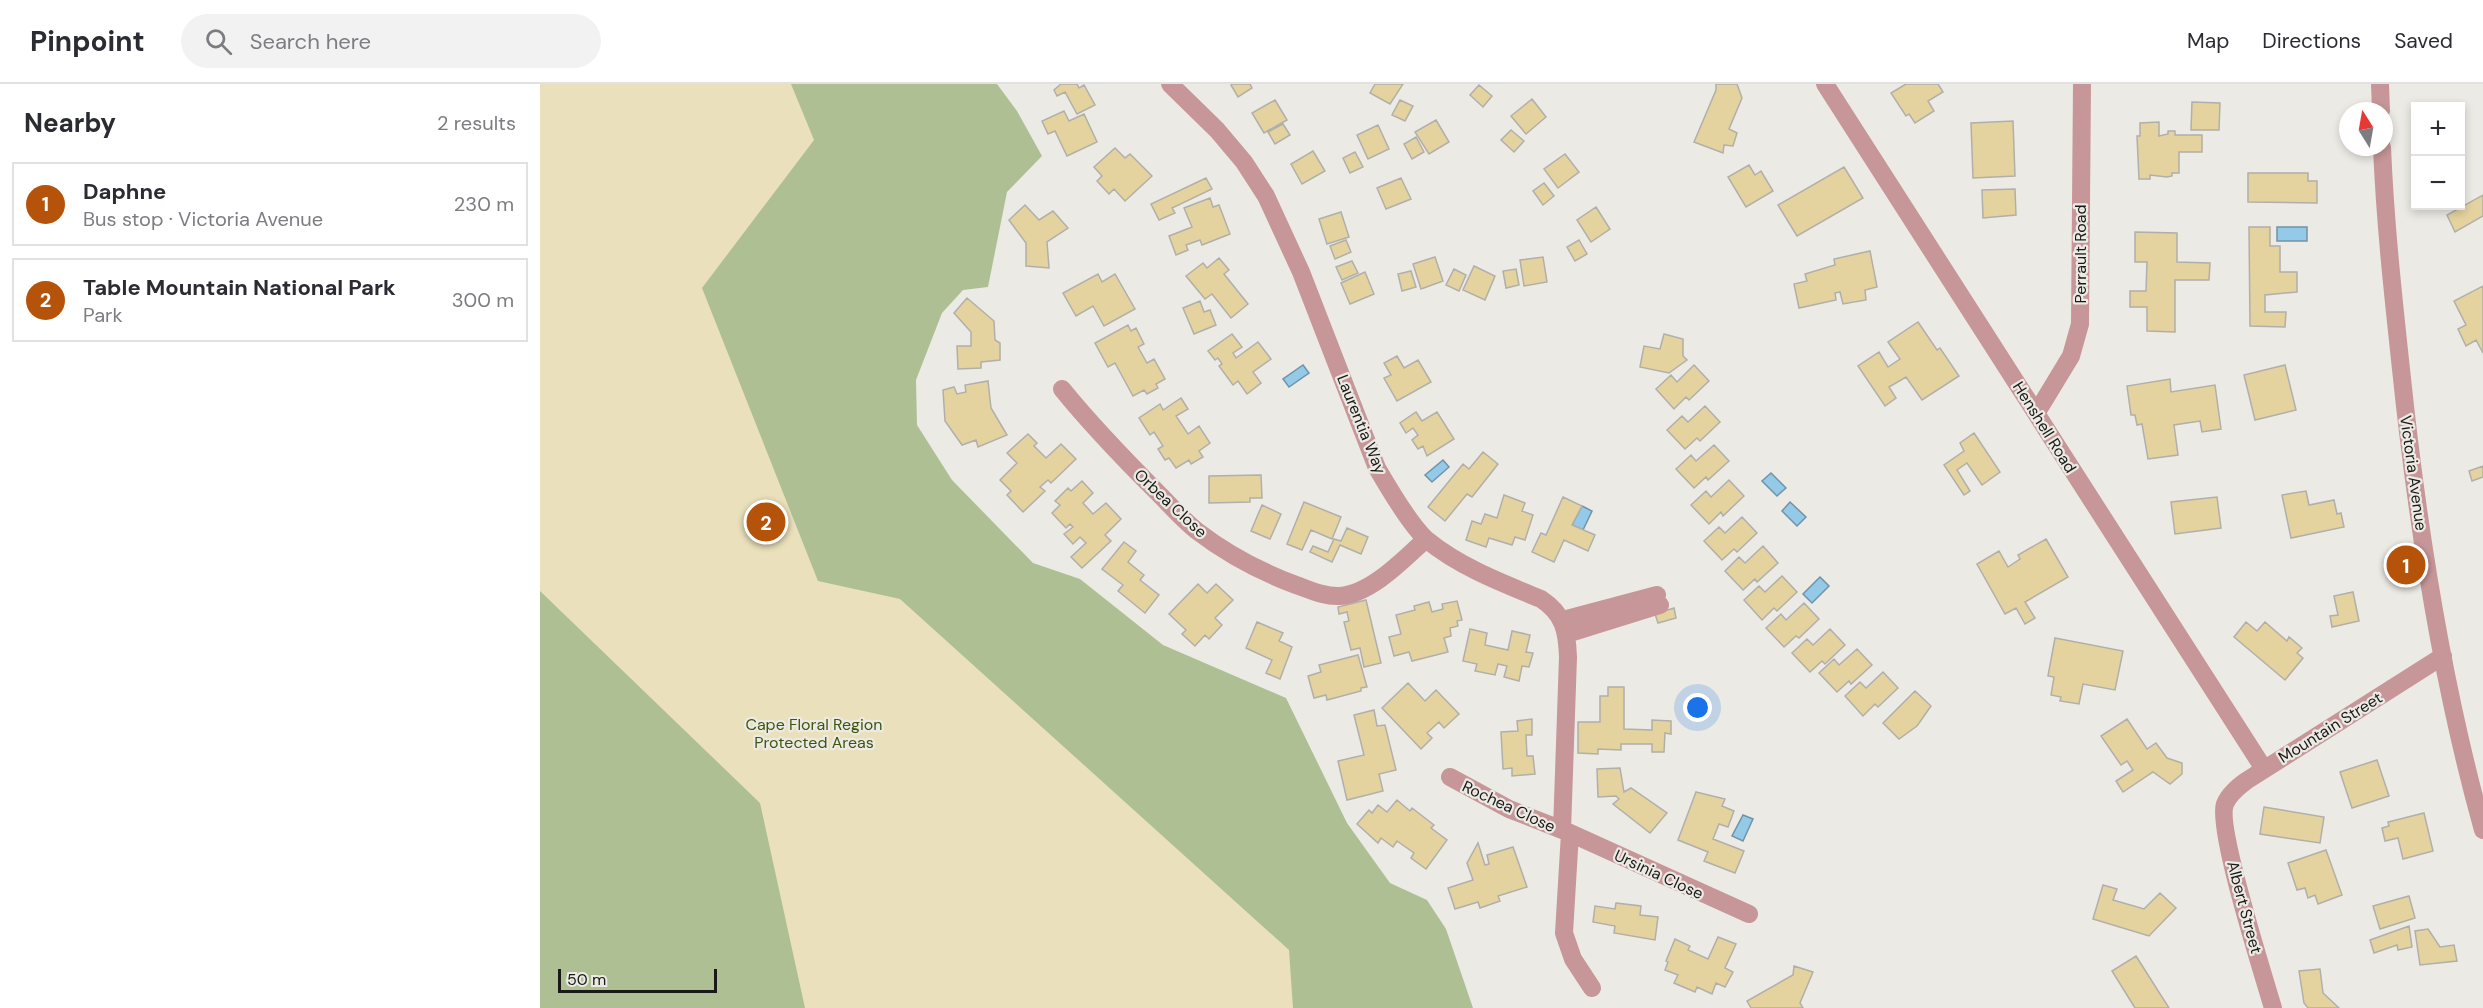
<!DOCTYPE html>
<html lang="en">
<head>
<meta charset="utf-8">
<style>
	:root { --surface:#fff; --page:#f2f2f3; --text:#2b2b33; --muted:#7c7c81; --line:#e1e1e2; --accent:#b45309 }
	body { margin:0; font-family:"DM Sans",sans-serif; background:var(--page); color:var(--text) }
	.controls { position:absolute; right:18px; top:18px; display:grid; overflow:hidden; border-radius:0px; box-shadow:0 3px 9px #0003 }
	.controls button { width:54px; height:54px; display:grid; place-items:center; padding:0; border:0; border-bottom:2px solid var(--line); background:var(--surface); color:var(--text); font:30px sans-serif }
	.compass { position:absolute; left:1799px; top:18px; width:54px; height:54px; border-radius:50%; background:var(--surface); box-shadow:0 3px 9px #0003; rotate:349deg }
	.scale { position:absolute; left:18px; bottom:15px; width:159px; box-sizing:border-box; padding-left:6px; border:3px solid #1a1917; border-top:0; font-size:16px; line-height:21px; white-space:nowrap; color:#1a1917; -webkit-text-stroke:4px #eceae4; paint-order:stroke }
	.you { position:absolute; left:1158px; top:624px; width:21px; height:21px; margin:-15px; border:4px solid #fff; border-radius:50%; background:#1a73e8; box-shadow:0 0 0 9px #1a73e833 }
	.badge { display:grid; place-items:center; width:39px; height:39px; border-radius:50%; background:var(--accent); color:#fff; font-size:20px; font-weight:700 }
	.pin { position:absolute; translate:-50% -50%; border:3px solid #fff; box-shadow:0 2px 6px #0006 }
	.list { margin:0; padding:0; list-style:none }
	h2 { display:flex; justify-content:space-between; align-items:center; height:78px; margin:0; padding:0 24px; font-size:26px }
	h2 small { font-size:20px; font-weight:400; color:var(--muted) }
	.list li { display:grid; grid-template-columns:39px 1fr auto; gap:18px; align-items:center; box-sizing:border-box; height:84px; margin:0 12px 12px; padding:0 12px; border:2px solid var(--line); border-radius:0px }
	.list b { display:block; font-size:22px; white-space:nowrap }
	.list p { margin:0; font-size:20px; white-space:nowrap; color:var(--muted) }
	.list em { font-size:20px; font-style:normal; color:var(--muted) }
	.icon { flex:none; width:33px; height:33px; fill:none; stroke:currentColor; stroke-width:2; stroke-linecap:round; stroke-linejoin:round }
	.map { position:relative; flex:none; width:1943px; height:924px; overflow:hidden }
	header { display:flex; align-items:center; gap:36px; box-sizing:border-box; height:84px; padding:0 30px; background:var(--surface); border-bottom:2px solid var(--line) }
	header strong { font-size:28px }
	nav { display:flex; gap:33px; margin-inline-start:auto; font-size:21px }
	.search { width:420px; height:54px; background:var(--page); display:flex; align-items:center; gap:15px; box-sizing:border-box; padding:0 21px; border-radius:33px; color:var(--muted); font-size:22px }
	main { display:flex }
	aside { flex:1; background:var(--surface) }
	.map>svg:first-child { display:block }
	.green { fill:#aec093 }
	.sand { fill:#eae0bb }
	.water { fill:#94c9e7; stroke:#6f94a9; stroke-width:1.5 }
	.building { fill:#e5d39f; stroke:#b0afa9; stroke-width:1.5 }
	.lines { fill:none; stroke-linecap:round; stroke-linejoin:round }
	.minor { stroke:#c79698; stroke-width:18 }
	.labels { text-anchor:middle; stroke-width:4.5; stroke-linejoin:round; paint-order:stroke }
	.street-label { font-size:16px; fill:#1a1917; stroke:#eceae4 }
	.park-label { font-size:16px; fill:#3e550b; stroke:#eceae4 }
</style>
</head>
<body>
<header>
<strong>Pinpoint</strong>
<div class="search"><svg class="icon" aria-label="search" viewBox="0 0 24 24"><circle cx="10" cy="10" r="6"/><path d="M15 15l6 6"/></svg>Search here</div>
<nav><a>Map</a><a>Directions</a><a>Saved</a></nav>
</header>
<main>
<aside>
<h2>Nearby<small>2 results</small></h2>
<ul class="list">
<li><span class="badge">1</span><div><b>Daphne</b><p>Bus stop · Victoria Avenue</p></div><em>230 m</em></li>
<li><span class="badge">2</span><div><b>Table Mountain National Park</b><p>Park</p></div><em>300 m</em></li>
</ul>
</aside>
<div class="map">
<svg width="1943" height="924" viewBox="0 0 1943 924">
	<rect width="100%" height="100%" fill="#eceae4"/>
	<path class="green" d="M0,0H457L477,27L502,72L467,108L448,203L423,206L402,229L376,296L377,341L412,396L493,479L540,495L623,561L746,614L807,739L850,799L887,816L906,845L933,924H0Z"/>
	<path class="sand" d="M0,0H251L274,56L162,204L278,497L360,515L749,866L753,924H265L220,719L0,507Z"/>
	<path class="water" d="M1737,143H1767V157H1737Z
		M763,281L769,289L749,303L743,295Z
		M903,376L909,383L892,398L885,391Z
		M1231,389L1246,404L1237,412L1222,397Z
		M1250,418L1266,433L1257,442L1242,427Z
		M1042,422L1052,427L1043,446L1032,441Z
		M1280,493L1289,502L1272,519L1263,510Z
		M1203,731L1213,735L1203,757L1192,752Z"/>
	<path class="building" d="M521,0H537L539,4L544,1L555,21L537,30L525,8L517,12L514,6Z
		M692,0H710L712,4L698,13L691,1Z
		M835,0H863L850,20L830,9Z
		M1176,0H1197L1202,14L1189,45L1197,49L1193,62L1184,61L1183,69L1154,58L1176,6Z
		M1366,0H1398L1403,8L1388,17L1394,27L1375,39L1369,30L1366,32L1351,9Z
		M939,1L952,12L943,23L930,11Z
		M992,15L1006,33L986,50L971,32Z
		M735,16L747,36L724,49L712,29Z
		M860,16L873,22L865,37L852,31Z
		M1652,18L1680,19L1679,46H1651Z
		M524,27L529,37L544,30L557,58L527,72L515,47L508,50L502,37Z
		M896,36L909,58L889,70L875,48Z
		M1473,37L1475,92L1433,94L1431,39Z
		M1619,38V52L1628,50V47H1635V51H1662V68H1639V89H1632V92L1627,93L1610,91V95H1599L1597,52H1600V39Z
		M743,40L750,51L735,60L728,48Z
		M838,41L849,65L828,75L817,51Z
		M971,46L984,57L974,68L961,56Z
		M876,53L884,68L872,75L864,60Z
		M575,64L585,74L590,70L612,92L585,117L574,105L569,110L557,97L562,92L554,83Z
		M773,67L785,87L762,100L751,80Z
		M815,68L823,83L810,89L803,74Z
		M1025,70L1039,88L1018,104L1004,85Z
		M1209,81L1215,91L1221,87L1233,107L1206,123L1188,93Z
		M1304,83L1323,114L1257,152L1238,121Z
		M1708,89H1768V97H1777V119L1708,118Z
		M666,94L672,105L632,124L635,129L619,136L611,120Z
		M861,94L871,115L846,125L837,104Z
		M1004,99L1014,112L1003,121L993,107Z
		M1475,105L1476,131L1443,134L1442,106Z
		M1943,111V132L1915,148L1907,131Z
		M670,114L673,123L679,121L690,150L662,161L660,156L646,161L648,166L636,171L629,152L652,143L644,124Z
		M485,121L499,136L513,127L528,144L507,158L509,184L486,182V159L469,136Z
		M1056,123L1070,145L1051,158L1037,136Z
		M801,128L809,153L787,160L779,135Z
		M1709,143H1730V162H1740V188H1757V208L1725,211V228H1746L1745,243L1710,242Z
		M1595,148L1637,149V178L1670,179L1669,196H1635V248L1607,247V223H1590V207H1606L1607,178H1595Z
		M806,156L811,168L795,175L790,162Z
		M1039,156L1047,170L1035,177L1027,163Z
		M1330,167L1337,203L1325,206L1326,216L1303,220L1300,208L1295,209L1296,216L1259,224L1254,200L1267,197L1265,190L1295,181L1294,175Z
		M895,173L903,197L881,205L873,180Z
		M1003,173L1007,198L984,202L980,176Z
		M679,174L689,186L684,190L708,220L691,234L672,210L665,215L646,192L663,179L667,184Z
		M812,177L818,189L802,196L796,183Z
		M934,182L955,192L945,216L923,206Z
		M914,185L926,191L919,207L906,201Z
		M976,185L979,201L966,204L963,187Z
		M871,187L876,203L862,207L858,190Z
		M825,188L834,210L810,220L801,199Z
		M558,190L562,198L575,190L595,225L564,242L553,222L536,232L523,209Z
		M1943,202V269L1936,256L1926,262L1918,245L1926,241L1914,217Z
		M427,214L454,237L455,256L460,259V276L441,278V284L418,285L417,262H431V248L414,229Z
		M660,217L664,228L670,226L676,241L654,250L643,224Z
		M1378,238L1397,266L1400,264L1419,292L1382,316L1366,293L1349,303L1356,314L1345,322L1318,282L1339,268L1348,283L1360,275L1348,258Z
		M588,241L591,247L596,244L604,260L598,263L607,279L614,275L625,295L616,300L618,304L607,310L604,306L593,312L575,279L568,283L555,259Z
		M692,250L702,263L693,269L696,274L718,258L731,275L713,288L721,299L707,310L698,297L693,301L679,282L682,280L678,274L675,276L668,267Z
		M1124,250L1143,255V272L1147,276L1129,289L1100,283L1104,262L1120,265Z
		M857,272L864,284L878,276L891,298L857,317L844,294L851,291L844,279Z
		M1154,281L1169,297L1149,316L1146,313L1134,325L1116,305L1131,291L1137,298Z
		M1745,281L1756,326L1715,336L1704,291Z
		M1630,295L1631,308L1675,301L1681,345L1662,348L1660,337L1634,341L1638,371L1608,375L1602,340L1597,341L1595,331H1591L1587,302Z
		M448,297L451,324L467,351L438,363L436,356L422,361L405,337L403,306L414,303L417,310L426,308L425,301Z
		M641,314L648,325L636,332L648,350L659,342L670,359L659,367L663,373L651,380L649,376L636,384L629,374L625,376L618,365L623,362L614,348L610,351L599,334L620,320L623,326Z
		M1165,322L1180,338L1160,357L1157,354L1145,365L1127,346L1142,332L1148,338Z
		M876,328L882,337L897,328L914,355L887,372L883,362L878,365L872,356L878,351L873,344L866,349L860,339Z
		M1434,349L1460,388L1442,401L1427,379L1417,386L1430,407L1424,411L1404,381L1424,367L1420,359Z
		M488,350L497,359L494,362L506,374L521,360L536,375L511,399L508,396L500,403L505,407L483,428L467,411L471,407L460,396L477,379L467,369Z
		M1174,361L1189,377L1168,396L1166,393L1154,404L1136,385L1151,371L1156,377Z
		M943,368L958,380L932,413L927,410L905,437L888,423L923,380L929,385Z
		M1943,382V393L1932,397L1929,387Z
		M721,391L722,414H710V418L669,419V392Z
		M1189,396L1204,412L1183,432L1181,428L1169,440L1151,421L1166,407L1171,413Z
		M542,397L553,409L543,419L553,430L566,419L581,435L565,451L571,457L542,484L531,473L546,459L540,453L533,460L524,450L533,443L530,440L526,444L512,429L520,421L515,417L528,404L531,407Z
		M1766,407L1769,421L1794,416L1797,430L1801,429L1804,443L1751,454L1742,411Z
		M964,411L985,419L982,427L993,431L985,456L975,453L972,461L949,454L946,463L926,456L932,437L941,440L945,430L957,434Z
		M1023,413L1042,422L1032,441L1055,451L1048,467L1024,456L1014,478L992,468L1001,449L1006,451Z
		M1677,413L1681,444L1635,450L1631,418Z
		M764,418L801,433L792,455L771,446L762,466L747,460Z
		M722,421L741,430L730,455L711,447Z
		M1202,433L1217,449L1197,468L1194,465L1182,476L1164,457L1179,443L1185,449Z
		M807,444L828,453L821,470L800,461L792,478L770,468L773,462L788,468L794,455L801,457Z
		M1506,455L1528,493L1485,518L1495,534L1485,540L1476,524L1465,530L1437,480L1459,467L1468,483L1480,475L1478,471Z
		M584,458L596,467L588,478L604,491L600,496L619,511L605,529L578,507L583,501L562,485Z
		M1223,462L1238,479L1217,498L1215,495L1203,506L1185,487L1199,473L1205,479Z
		M1242,492L1257,508L1237,527L1234,524L1222,536L1204,516L1219,502L1225,508Z
		M658,500L667,509L676,500L693,516L675,534L682,541L669,555L665,551L655,562L642,550L646,546L629,530Z
		M1813,508L1819,537L1792,543L1790,532L1798,531L1794,512Z
		M826,516L841,579L824,583L820,564L811,566L804,538L809,537L807,528L799,530L798,523Z
		M917,517L922,536L917,537L918,542L910,544L911,552L904,554L908,568L872,577L869,568L854,572L849,553L861,550L856,531L875,526L874,522L889,518L892,528L903,525L902,520Z
		M1264,519L1279,535L1259,554L1256,552L1244,563L1226,544L1241,530L1246,536Z
		M1134,524L1136,534L1118,539L1115,530Z
		M717,538L743,549L739,557L752,563L740,595L726,589L732,576L706,564Z
		M1706,538L1717,547L1725,538L1747,557L1749,553L1762,564L1757,569L1763,574L1745,596L1694,553Z
		M930,545L947,549L945,561L968,566L972,547L990,551L986,568L993,569L989,583L982,582L979,597L964,593L967,582L958,580L955,591L935,587L937,580L923,577Z
		M1290,545L1305,561L1285,580L1282,577L1270,588L1252,569L1267,555L1273,561Z
		M1515,554L1583,567L1575,606L1543,600L1539,620L1520,617L1521,613L1511,611L1514,593L1508,592Z
		M1317,565L1332,581L1311,600L1309,597L1297,608L1279,589L1294,575L1299,581Z
		M818,571L827,603L821,604V607L787,616L786,611L774,614L768,592L781,588L779,581Z
		M1343,588L1358,604L1338,623L1335,620L1323,632L1305,612L1320,598L1326,604Z
		M868,599L885,617L896,606L919,630L904,644L899,638L887,649L892,654L881,665L842,624Z
		M1068,603H1084V645L1112,646V636L1131,637V650L1125,649L1124,668H1112V660H1081V666L1058,665V670L1038,669V638H1060V612H1068Z
		M1375,607L1391,622L1377,642L1359,655L1343,639Z
		M834,626L837,642L845,641L856,686L839,690L843,707L807,716L798,677L824,671L814,631Z
		M992,635V651H986L987,672H993L995,690L972,692V684L963,685L961,648L978,647L977,637Z
		M1587,635L1607,665L1616,659L1627,674L1642,679V690L1630,700L1613,688L1583,708L1576,697L1593,686L1587,677L1581,681L1561,652Z
		M1837,676L1849,712L1812,724L1800,688Z
		M1080,684L1084,708L1091,704L1127,729L1110,749L1073,720L1079,715L1076,712L1058,713L1057,685Z
		M1156,708L1185,715L1182,722L1194,727L1188,743L1179,740L1173,755L1204,767L1195,789L1164,777L1168,768L1138,756Z
		M857,716L870,727L872,724L894,741L891,744L907,756L886,785L871,774L874,769L857,757L853,763L841,754L838,759L817,740L829,726L832,729L838,721L847,728Z
		M1724,723L1784,733L1780,759L1720,750Z
		M1884,729L1893,767L1863,775L1858,754L1845,757L1842,744L1849,742L1848,738Z
		M938,759L945,781L949,780L947,771L973,763L987,803L958,812L960,817L940,824L938,818L915,825L908,804L933,796L927,779Z
		M1786,766L1802,811L1778,820L1775,811L1768,814L1765,804L1757,806L1748,779Z
		M1563,801L1577,805L1573,816L1604,825L1620,809L1636,824L1609,852L1553,835Z
		M1869,812L1875,834L1840,845L1833,822Z
		M1076,819L1101,822L1100,831L1118,833L1115,856L1074,849L1075,842L1053,838L1055,822L1075,825Z
		M1869,842L1872,863L1858,866L1857,861L1834,869L1830,856Z
		M1888,845L1900,863L1914,861L1917,877L1880,881L1875,847Z
		M1178,853L1196,860L1185,884L1193,888L1185,903L1176,899L1172,910L1157,903L1155,908L1134,899L1138,891L1125,886L1128,878L1126,877L1135,855L1150,862L1148,866L1168,875Z
		M1596,872L1629,924H1595L1572,887Z
		M1254,882L1273,888L1260,919L1263,924H1211L1207,917L1253,891Z
		M1780,885L1783,909L1799,924H1768L1764,919L1759,887Z"/>
	<g class="lines">
		<path class="minor" d="M630,0L677,46L704,78L726,112L761,188L837,384C848,403 872,443 887,456C920,483 962,499 1001,515C1024,530 1027,547 1028,573L1022,746
			M1285,0L1724,685
			M1840,0L1841,27
			M1842,63C1845,137 1853,211 1861,285C1877,440 1901,596 1943,746
			M522,305C552,342 584,375 618,409C630,421 643,436 657,447C687,470 721,488 756,501C770,506 785,513 800,512C831,510 864,475 886,455
			M1497,328L1531,272L1540,240L1542,0
			M1023,536L1117,511
			M1027,550L1120,521
			M910,693L969,725L1030,749L1209,830
			M1030,749L1024,849L1033,875L1052,904
			M1733,924C1724,893 1676,743 1685,720C1689,710 1698,703 1706,697L1903,572"/>
	</g>
	<g class="labels">
		<g class="street-label">
			<text transform="translate(1540 170) rotate(-90)" y="6">Perrault Road</text>
			<text transform="translate(822 340) rotate(68)" y="6">Laurentia Way</text>
			<text transform="translate(1505 343) rotate(58)" y="6">Henshell Road</text>
			<text transform="translate(1874 389) rotate(82)" y="6">Victoria Avenue</text>
			<text transform="translate(631 419) rotate(43)" y="6">Orbea Close</text>
			<text transform="translate(1790 643) rotate(-32)" y="6">Mountain Street</text>
			<text transform="translate(969 722) rotate(25)" y="6">Rochea Close</text>
			<text transform="translate(1119 790) rotate(25)" y="6">Ursinia Close</text>
			<text transform="translate(1705 823) rotate(75)" y="6">Albert Street</text>
		</g>
		<g class="park-label">
			<text x="274" y="646">Cape Floral Region<tspan x="274" dy="18">Protected Areas</tspan></text>
		</g>
	</g>
</svg>
<div class="controls">
<button>+</button>
<button>−</button>
</div>
<svg class="compass" viewBox="-18 -18 36 36"><path d="M0-13l5 13h-10z" fill="#e53935"/><path d="M0 13l5-13h-10z" fill="#7c7c81"/></svg>
<div class="scale">50 m</div>
<div class="you"></div>
<div class="pin badge" style="left:1866px;top:481px">1</div>
<div class="pin badge" style="left:226px;top:438px">2</div>
</div>
</main>
</body>
</html>
